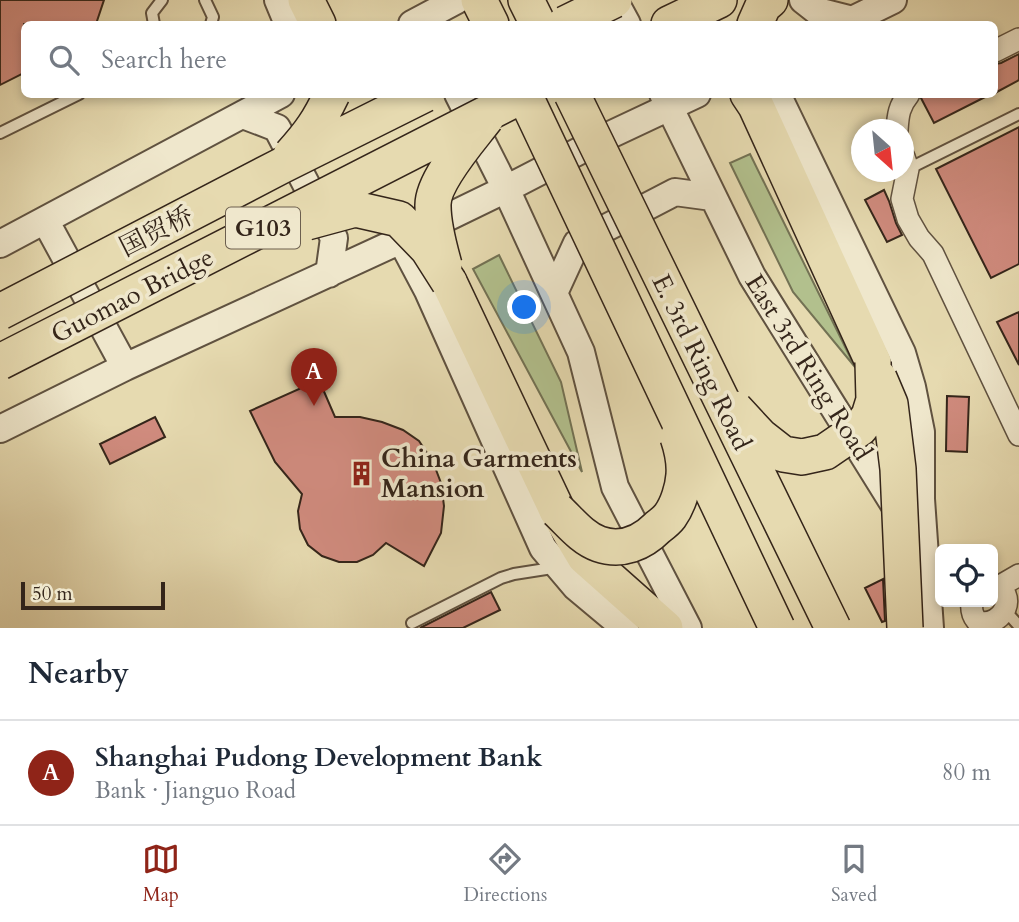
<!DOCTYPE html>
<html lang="en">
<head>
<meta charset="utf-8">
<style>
	:root { --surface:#fff; --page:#f6f6f7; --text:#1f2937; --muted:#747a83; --line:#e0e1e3; --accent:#8f2418 }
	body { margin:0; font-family:Cardo,"Noto Serif SC",serif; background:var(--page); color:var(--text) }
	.controls { position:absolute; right:21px; bottom:21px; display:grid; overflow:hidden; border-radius:10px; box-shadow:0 4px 10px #0003 }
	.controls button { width:63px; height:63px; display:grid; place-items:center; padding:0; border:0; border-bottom:2px solid var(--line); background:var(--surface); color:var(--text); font:35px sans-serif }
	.compass { position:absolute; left:851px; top:119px; width:63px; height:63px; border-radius:50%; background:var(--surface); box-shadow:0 4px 10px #0003; rotate:153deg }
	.scale { position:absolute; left:21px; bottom:18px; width:144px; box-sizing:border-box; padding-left:7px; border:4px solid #34251a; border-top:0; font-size:19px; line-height:24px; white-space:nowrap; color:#34251a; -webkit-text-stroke:5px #efe7cc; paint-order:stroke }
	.you { position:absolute; left:525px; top:308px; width:24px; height:24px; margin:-18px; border:5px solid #fff; border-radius:50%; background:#1a73e8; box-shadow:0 0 0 10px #1a73e833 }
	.badge { display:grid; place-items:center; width:46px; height:46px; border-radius:50%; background:var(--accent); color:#fff; font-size:23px; font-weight:700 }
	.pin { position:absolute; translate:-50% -58px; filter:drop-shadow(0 2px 4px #0008) }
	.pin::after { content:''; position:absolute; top:37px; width:24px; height:21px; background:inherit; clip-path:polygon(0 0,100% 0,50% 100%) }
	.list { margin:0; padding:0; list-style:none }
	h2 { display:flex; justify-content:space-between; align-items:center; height:91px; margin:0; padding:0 28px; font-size:30px }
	h2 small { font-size:23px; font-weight:400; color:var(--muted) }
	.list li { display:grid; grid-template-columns:46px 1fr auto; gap:21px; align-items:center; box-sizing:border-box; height:105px; padding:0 28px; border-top:2px solid var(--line) }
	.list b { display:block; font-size:26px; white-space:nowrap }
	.list p { margin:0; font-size:23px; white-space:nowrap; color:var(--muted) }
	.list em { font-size:23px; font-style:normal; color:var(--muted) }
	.icon { flex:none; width:38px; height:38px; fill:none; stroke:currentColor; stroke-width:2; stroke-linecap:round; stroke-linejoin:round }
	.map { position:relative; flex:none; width:1019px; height:628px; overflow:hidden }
	.search { position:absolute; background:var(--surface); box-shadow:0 4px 10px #0003; left:21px; right:21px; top:21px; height:77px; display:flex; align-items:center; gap:18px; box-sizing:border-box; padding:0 24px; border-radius:10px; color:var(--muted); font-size:26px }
	.sheet { height:196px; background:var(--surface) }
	nav { display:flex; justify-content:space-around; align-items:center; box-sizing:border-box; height:98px; border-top:2px solid var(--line); background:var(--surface); font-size:19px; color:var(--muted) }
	nav a { display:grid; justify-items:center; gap:4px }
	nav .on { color:var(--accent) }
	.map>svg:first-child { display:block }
	.green { fill:#b2c08d; stroke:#737254; stroke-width:2 }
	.building { fill:#d08b7e; stroke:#34251a; stroke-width:2 }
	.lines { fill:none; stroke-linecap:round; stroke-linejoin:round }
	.service-casing { stroke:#605240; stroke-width:14 }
	.minor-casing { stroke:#605240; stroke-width:24 }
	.tertiary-casing { stroke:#605240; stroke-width:30 }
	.trunk-casing { stroke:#34251a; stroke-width:38 }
	.service { stroke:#efe7cc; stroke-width:10 }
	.minor { stroke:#efe7cc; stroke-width:21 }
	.tertiary { stroke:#efe7cc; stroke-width:26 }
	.trunk { stroke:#e6dab0; stroke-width:35 }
	.trunk-bridge-casing { stroke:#34251a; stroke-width:38; stroke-linecap:butt }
	.trunk-bridge { stroke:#e6dab0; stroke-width:35 }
	.labels { text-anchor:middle; stroke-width:7; stroke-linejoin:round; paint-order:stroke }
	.shield { fill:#efe7cc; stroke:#6c5f4f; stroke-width:2 }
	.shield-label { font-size:24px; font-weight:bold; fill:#34251a }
	.street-label { font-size:26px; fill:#34251a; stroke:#efe7cc }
	.poi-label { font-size:26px; font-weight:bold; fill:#34251a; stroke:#efe7cc; text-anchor:start }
</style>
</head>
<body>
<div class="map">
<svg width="1019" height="628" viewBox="0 0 1019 628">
	<rect width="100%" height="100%" fill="#e6dab0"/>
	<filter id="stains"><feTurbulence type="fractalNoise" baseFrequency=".00286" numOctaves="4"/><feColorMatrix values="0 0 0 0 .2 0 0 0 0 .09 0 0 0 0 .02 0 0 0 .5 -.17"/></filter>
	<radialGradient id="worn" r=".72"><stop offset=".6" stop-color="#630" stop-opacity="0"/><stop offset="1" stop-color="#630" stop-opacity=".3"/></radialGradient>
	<path class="green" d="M750,154L855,367L793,292L730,163Z
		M499,255L561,382L582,472L473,269Z"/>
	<path class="building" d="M0,0H104L96,24H24V73L0,85Z
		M1019,54V80L995,93V64L1001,63Z
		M922,94H991L934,123L921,98Z
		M1019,127V264L991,278L936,169Z
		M884,190L889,201L896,223L902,235L887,242L865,200Z
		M1019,312V365L997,322Z
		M319,380L335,417H360L382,422L403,430L419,441L433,462L441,483L444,506L441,533L424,566L386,543L373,555L357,562H339L322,556L308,545L300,529L298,511L302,494L275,462L250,411Z
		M947,396L969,397L967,452L946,451Z
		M155,417L165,437L110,464L100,444Z
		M883,579L885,621L882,622L865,588Z
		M491,592L500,610L463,628H420Z"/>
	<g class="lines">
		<defs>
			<path id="service" d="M205,0L213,17L211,24
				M154,24L152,13L162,0
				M0,133L79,94
				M908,169L1019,114
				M1011,617L1019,626
				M412,623L501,578L514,574L546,569L556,563"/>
			<path id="minor" d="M995,51L1019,39
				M897,130C898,115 899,106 909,94
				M904,157L908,169L902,199L908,219L919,238L933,254L1019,435
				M1000,586L1019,575
				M972,602C971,610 972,616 978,622C1004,628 1019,593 993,585"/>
			<path id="tertiary" d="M278,0L288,24
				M614,0L627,24
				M803,0L817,11L853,20
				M412,24L457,0
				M844,24L893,0
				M458,94L506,189L581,352L615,487L688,628
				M663,94L752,276L900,514
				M777,94L902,353L912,387L921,432V499L930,628
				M243,115L277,128L334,238L329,274
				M45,220L125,367
				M401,240L428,291L543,548L576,587L625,628
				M0,244L281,94
				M554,293L577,243L675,192L712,197
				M0,429L125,367L401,240L506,189L612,134L697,94"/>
			<path id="trunk" d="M306,0L318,24
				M479,0L491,24
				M526,0L538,24
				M669,24L719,0
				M755,24L763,6L770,0
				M748,94L756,106L873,362
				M449,282L557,510L585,557L665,628"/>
		</defs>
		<use href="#service" class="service-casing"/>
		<use href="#minor" class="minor-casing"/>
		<use href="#tertiary" class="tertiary-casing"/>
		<use href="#trunk" class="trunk-casing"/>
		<use href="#service" class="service"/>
		<use href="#minor" class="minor"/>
		<use href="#tertiary" class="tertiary"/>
		<use href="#trunk" class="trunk"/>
		<defs>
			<path id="trunk-bridge" d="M565,24L614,0
				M524,94L777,628
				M572,94L833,628
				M291,155C311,133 319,121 332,94
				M307,222L355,209L399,219L428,249L449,282
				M444,265C439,247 433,226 433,206C432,181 470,139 486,118
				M0,312L281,166L425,94
				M0,362L525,94
				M879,378L890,404L898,469L905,628
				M735,409L760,436L783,454L802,457L825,452L860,428L869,416L874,400L873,362
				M557,510C570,522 582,538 599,544C622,552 642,543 658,527C662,524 667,520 670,516C678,505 683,488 684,475C685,462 682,449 678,437"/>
		</defs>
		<use href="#trunk-bridge" class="trunk-bridge-casing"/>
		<use href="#trunk-bridge" class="trunk-bridge"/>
	</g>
	<defs>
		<symbol id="building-bare" viewBox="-9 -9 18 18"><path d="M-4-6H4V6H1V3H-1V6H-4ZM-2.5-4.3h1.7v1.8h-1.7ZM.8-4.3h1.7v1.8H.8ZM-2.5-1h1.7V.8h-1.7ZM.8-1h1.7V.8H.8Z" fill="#8f2418" stroke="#efe7cc" stroke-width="2.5" paint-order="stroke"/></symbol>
	</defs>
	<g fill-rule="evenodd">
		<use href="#building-bare" x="344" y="456" width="35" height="35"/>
	</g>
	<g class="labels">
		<rect class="shield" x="226" y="207.5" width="74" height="41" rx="5"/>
		<g class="shield-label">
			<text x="263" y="236">G103</text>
		</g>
		<g class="street-label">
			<text transform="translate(156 231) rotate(-27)" y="9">国贸桥</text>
			<text transform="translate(132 295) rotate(-27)" y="9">Guomao Bridge</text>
			<text transform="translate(702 362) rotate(64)" y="9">E. 3rd Ring Road</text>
			<text transform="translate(809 367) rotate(58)" y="9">East 3rd Ring Road</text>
		</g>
		<g class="poi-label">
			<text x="381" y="467">China Garments<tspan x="381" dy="30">Mansion</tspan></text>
		</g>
	</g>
	<rect width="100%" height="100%" filter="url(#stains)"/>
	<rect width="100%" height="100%" fill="url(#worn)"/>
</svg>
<div class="controls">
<button><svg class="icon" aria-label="locate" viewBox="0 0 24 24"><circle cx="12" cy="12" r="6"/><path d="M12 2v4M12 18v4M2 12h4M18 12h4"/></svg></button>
</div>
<svg class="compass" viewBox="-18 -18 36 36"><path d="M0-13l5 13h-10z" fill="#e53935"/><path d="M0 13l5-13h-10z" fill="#747a83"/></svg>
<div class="scale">50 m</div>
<div class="you"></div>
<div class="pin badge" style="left:314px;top:406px">A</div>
<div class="search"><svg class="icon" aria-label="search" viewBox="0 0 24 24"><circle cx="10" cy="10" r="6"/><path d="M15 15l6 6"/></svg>Search here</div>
</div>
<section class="sheet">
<h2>Nearby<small></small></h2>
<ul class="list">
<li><span class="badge">A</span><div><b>Shanghai Pudong Development Bank</b><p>Bank · Jianguo Road</p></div><em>80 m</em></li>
</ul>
</section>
<nav>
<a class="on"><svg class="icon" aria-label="map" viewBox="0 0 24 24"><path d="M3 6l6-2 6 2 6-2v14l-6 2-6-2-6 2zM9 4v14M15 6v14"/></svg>Map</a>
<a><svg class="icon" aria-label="directions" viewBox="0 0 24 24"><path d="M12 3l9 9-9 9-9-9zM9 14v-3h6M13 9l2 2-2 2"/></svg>Directions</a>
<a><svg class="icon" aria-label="saved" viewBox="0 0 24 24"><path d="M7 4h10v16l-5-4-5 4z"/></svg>Saved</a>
</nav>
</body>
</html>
